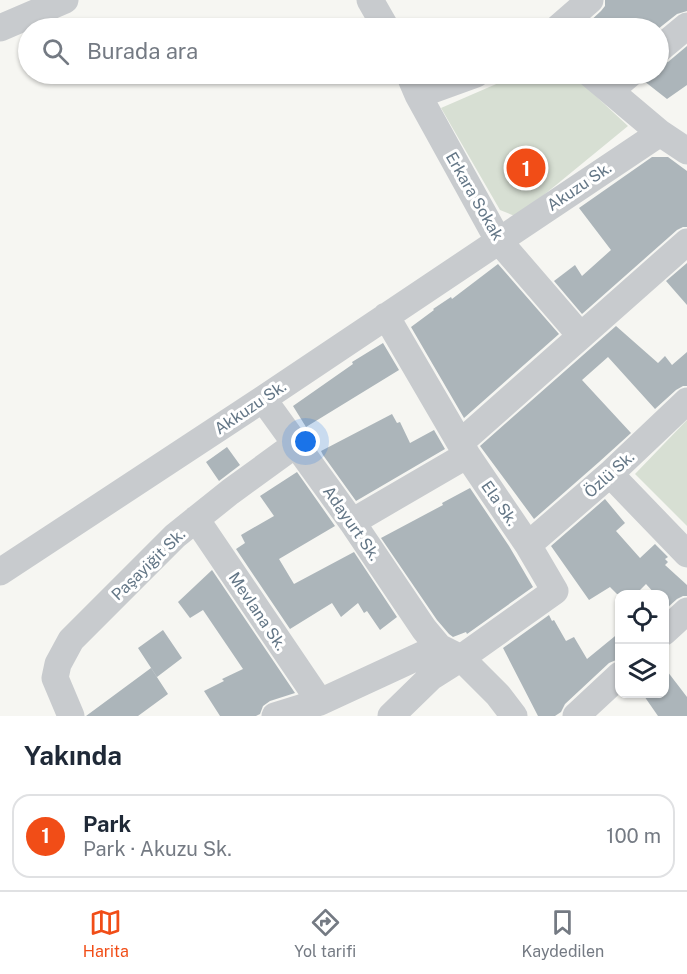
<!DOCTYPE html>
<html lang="tr">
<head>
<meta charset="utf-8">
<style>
	:root { --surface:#fff; --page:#f2f2f3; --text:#1f2937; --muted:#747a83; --line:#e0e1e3; --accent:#f14d17 }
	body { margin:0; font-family:"Public Sans",sans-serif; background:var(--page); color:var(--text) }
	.controls { position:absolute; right:18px; bottom:18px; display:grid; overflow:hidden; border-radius:12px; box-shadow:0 2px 4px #0004 }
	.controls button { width:54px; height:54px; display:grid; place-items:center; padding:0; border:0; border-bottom:2px solid var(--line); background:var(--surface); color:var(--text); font:30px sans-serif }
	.you { position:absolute; left:306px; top:442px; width:21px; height:21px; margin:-15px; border:4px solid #fff; border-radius:50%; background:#1a73e8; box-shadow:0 0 0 9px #1a73e833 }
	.badge { display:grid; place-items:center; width:39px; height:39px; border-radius:50%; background:var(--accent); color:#fff; font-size:20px; font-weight:700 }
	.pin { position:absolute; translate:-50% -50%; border:3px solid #fff; box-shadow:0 2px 6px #0006 }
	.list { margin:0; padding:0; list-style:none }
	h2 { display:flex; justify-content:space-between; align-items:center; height:78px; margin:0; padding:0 24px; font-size:26px }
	h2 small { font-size:20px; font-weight:400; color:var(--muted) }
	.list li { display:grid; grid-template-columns:39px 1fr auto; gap:18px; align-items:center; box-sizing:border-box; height:84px; margin:0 12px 12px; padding:0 12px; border:2px solid var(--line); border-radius:18px }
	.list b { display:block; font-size:22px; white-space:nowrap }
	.list p { margin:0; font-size:20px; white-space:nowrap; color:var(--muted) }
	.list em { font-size:20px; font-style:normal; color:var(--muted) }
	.icon { flex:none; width:33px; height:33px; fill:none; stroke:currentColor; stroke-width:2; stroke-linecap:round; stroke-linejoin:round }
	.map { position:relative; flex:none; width:687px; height:716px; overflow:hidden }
	.search { position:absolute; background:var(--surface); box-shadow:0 2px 4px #0004; left:18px; right:18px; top:18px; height:66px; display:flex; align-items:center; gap:15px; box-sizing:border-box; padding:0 21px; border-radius:33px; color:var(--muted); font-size:22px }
	.sheet { height:174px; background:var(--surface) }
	nav { display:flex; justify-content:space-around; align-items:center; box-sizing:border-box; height:84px; border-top:2px solid var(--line); background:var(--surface); font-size:16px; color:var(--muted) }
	nav a { display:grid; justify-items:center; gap:3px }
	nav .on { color:var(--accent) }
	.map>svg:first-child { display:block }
	.green { fill:#d7dfd3 }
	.building { fill:#acb5ba }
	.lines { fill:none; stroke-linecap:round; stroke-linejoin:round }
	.street { stroke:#c8cbce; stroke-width:27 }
	.labels { text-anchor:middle; stroke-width:6; stroke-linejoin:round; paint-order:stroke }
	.street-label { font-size:16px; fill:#637686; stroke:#fff }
</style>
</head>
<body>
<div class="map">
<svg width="687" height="716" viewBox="0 0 687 716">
	<rect width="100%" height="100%" fill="#f6f6f2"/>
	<path class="green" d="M519,74H572L628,126L517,217L500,210L441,108Z
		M687,420V526L635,474Z"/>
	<path class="building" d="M605,0H687V11L677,14L658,29L592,28L587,24L601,11L605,6Z
		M687,46V85L667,99L644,81L645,74H658V65L668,62Z
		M652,157H668L687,171V227H683L677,230L582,314L554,281L575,265L582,276L611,250L579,208Z
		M687,263V305L666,281Z
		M498,264L559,334L464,418L411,327L434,310L433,309L451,297L452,299Z
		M616,326L658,363L665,356L672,365L687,352V386H683L676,390L655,409L608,357L582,380L631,433L599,462L534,519L480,446Z
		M383,343L399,370L306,427L293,406L353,364L352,362Z
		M392,414L397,423L400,422L410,443L434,430L445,449L356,501L323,455L321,451Z
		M227,447L240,465L219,481L206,462Z
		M297,472L335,526L279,559L294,584L354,552L397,617L380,630L367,611L364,613L358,603L341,617L332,603L290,629L236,549L245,543L241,535L274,516L260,496Z
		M470,488L509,546L533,587L467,634L466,632L453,637L449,634L437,620L381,538L443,505L442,503Z
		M605,499L625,523L616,531L640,558L655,544L668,557L665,559L668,562L665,565L687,585V596H683L677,599L667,608L664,605V594H655L646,584L636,594H617L610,587L589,600L551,546Z
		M212,570L295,693L270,701L263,706L260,714L256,716H220L204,691L224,681L222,679L243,669L203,610L190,618L178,602Z
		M549,615L552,621L554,620L566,641L574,637L587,659L620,632V660H616L609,663L565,704L561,712L555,716H538L503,648Z
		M163,630L182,658L157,677L138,648Z
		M664,667L687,697V716H658L642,693H664Z
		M151,668L168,694L138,716H86Z"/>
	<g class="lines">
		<path class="street" d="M370,0L386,28
			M0,28L65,0
			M558,28L590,0
			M658,50L687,26
			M409,74L418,95L498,240L580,335
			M590,74L660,133L687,151
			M611,90L630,74
			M418,95L476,74
			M386,316L467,455L528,545L555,591L461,658L431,677L391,716
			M263,399L352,522L424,629L439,647L461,658L498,695L514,716
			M460,443L687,242
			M610,474L687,554
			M196,519L320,702
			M352,522L467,455
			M528,545L610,474L687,401
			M0,572L263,399L660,133
			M664,632L687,611
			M71,716L55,678L58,664L71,640L175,536L230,492L296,444
			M275,716L320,702L439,647
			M576,716L620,675"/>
	</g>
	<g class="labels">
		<g class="street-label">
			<text transform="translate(579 186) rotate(-34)" y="6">Akuzu Sk.</text>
			<text transform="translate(475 196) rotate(60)" y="6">Erkara Sokak</text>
			<text transform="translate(250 407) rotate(-34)" y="6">Akkuzu Sk.</text>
			<text transform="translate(609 474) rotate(-42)" y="6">Özlü Sk.</text>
			<text transform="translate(500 503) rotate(55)" y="6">Ela Sk.</text>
			<text transform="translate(352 523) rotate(55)" y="6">Adayurt Sk.</text>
			<text transform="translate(148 564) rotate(-44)" y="6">Paşayiğit Sk.</text>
			<text transform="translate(258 611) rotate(56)" y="6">Mevlana Sk.</text>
		</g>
	</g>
</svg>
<div class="controls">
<button><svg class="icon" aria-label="locate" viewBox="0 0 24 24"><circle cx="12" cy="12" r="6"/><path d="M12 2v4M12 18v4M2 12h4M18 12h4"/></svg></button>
<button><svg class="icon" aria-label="layers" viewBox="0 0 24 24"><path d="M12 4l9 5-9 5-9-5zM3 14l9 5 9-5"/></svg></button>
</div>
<div class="you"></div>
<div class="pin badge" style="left:526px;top:168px">1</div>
<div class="search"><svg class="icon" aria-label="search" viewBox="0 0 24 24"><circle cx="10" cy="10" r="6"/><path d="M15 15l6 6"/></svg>Burada ara</div>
</div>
<section class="sheet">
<h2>Yakında<small></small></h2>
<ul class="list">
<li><span class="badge">1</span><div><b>Park</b><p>Park · Akuzu Sk.</p></div><em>100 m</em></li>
</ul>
</section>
<nav>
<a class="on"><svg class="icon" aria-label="map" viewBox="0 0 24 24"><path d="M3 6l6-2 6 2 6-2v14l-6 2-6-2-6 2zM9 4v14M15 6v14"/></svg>Harita</a>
<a><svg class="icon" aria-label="directions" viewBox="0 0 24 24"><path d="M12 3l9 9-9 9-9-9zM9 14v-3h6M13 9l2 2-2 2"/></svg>Yol tarifi</a>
<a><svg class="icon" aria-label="saved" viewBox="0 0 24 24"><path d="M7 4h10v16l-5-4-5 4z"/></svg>Kaydedilen</a>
</nav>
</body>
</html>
